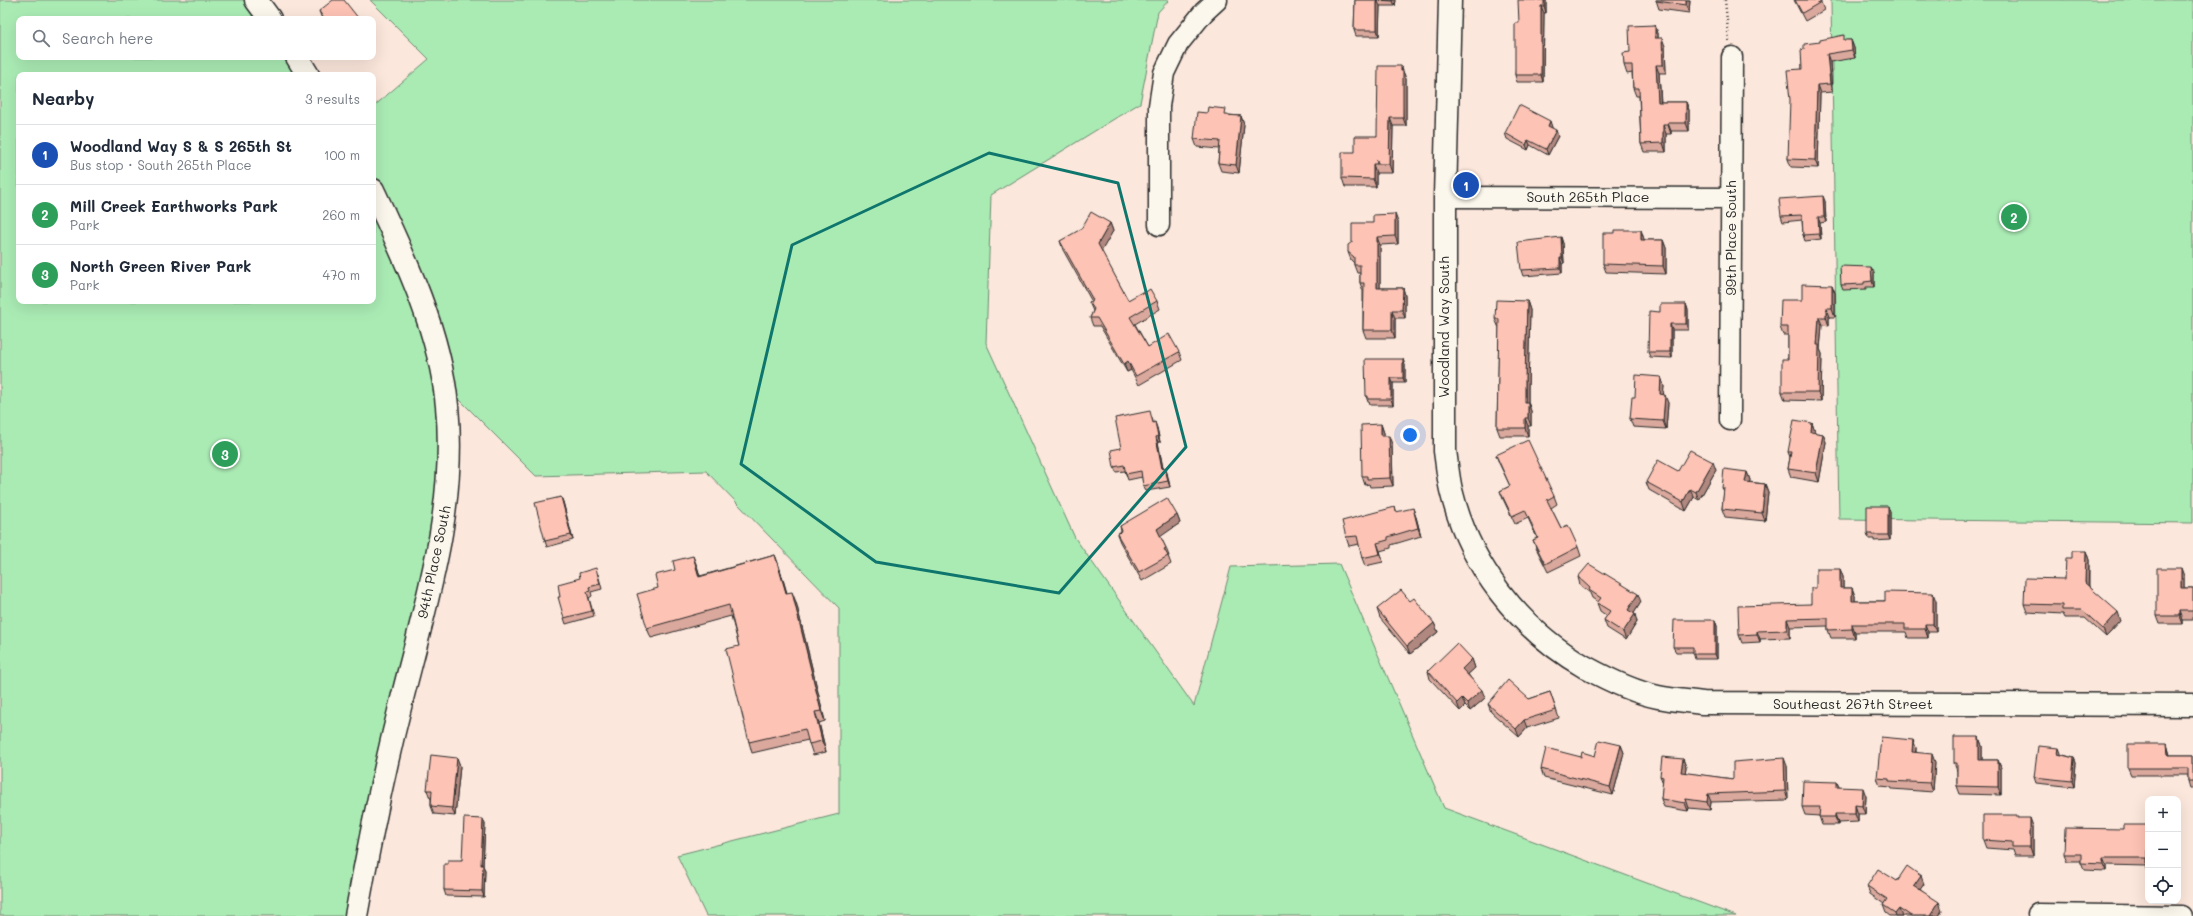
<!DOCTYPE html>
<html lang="en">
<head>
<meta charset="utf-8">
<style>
	:root { --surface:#fff; --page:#f6f6f7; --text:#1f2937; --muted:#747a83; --line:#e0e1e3; --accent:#c8321e }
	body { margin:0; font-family:Mali,sans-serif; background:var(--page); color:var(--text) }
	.controls { position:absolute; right:12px; bottom:12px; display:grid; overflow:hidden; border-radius:8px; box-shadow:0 4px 16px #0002 }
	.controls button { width:36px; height:36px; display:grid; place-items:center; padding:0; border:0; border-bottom:1px solid var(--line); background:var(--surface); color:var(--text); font:20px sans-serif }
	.you { position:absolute; left:1410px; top:435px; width:14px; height:14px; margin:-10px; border:3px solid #fff; border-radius:50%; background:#1a73e8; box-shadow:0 0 0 6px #1a73e833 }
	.badge { display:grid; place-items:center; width:26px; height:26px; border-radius:50%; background:var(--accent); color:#fff; font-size:13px; font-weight:700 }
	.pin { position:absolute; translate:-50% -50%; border:2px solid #fff; box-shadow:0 1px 4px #0006 }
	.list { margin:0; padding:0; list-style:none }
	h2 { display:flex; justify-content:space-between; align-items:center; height:52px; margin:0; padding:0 16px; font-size:17px }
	h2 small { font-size:13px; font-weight:400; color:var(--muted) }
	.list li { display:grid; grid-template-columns:26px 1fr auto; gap:12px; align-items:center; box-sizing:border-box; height:60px; padding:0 16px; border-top:1px solid var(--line) }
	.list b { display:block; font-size:15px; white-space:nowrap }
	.list p { margin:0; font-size:13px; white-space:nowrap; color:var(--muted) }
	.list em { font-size:13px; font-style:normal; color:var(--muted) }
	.icon { flex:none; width:22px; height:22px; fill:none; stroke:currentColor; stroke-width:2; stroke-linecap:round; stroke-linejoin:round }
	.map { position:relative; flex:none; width:2193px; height:916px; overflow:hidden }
	.search { position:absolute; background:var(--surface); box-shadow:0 4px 16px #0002; left:16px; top:16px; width:360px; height:44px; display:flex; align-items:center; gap:10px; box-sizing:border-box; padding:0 14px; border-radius:8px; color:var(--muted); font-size:15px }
	.panel { position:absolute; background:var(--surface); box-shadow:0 4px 16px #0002; left:16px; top:72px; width:360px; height:232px; border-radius:8px }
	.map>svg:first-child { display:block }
	.green { fill:#aaebb4; stroke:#6a8b70 }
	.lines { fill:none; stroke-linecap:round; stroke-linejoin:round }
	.minor-casing { stroke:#2b2b2b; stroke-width:23 }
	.tertiary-casing { stroke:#2b2b2b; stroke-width:25 }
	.path { stroke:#2b2b2b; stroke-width:2.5; stroke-dasharray:1 3; stroke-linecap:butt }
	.minor { stroke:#fbf7ec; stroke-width:20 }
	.tertiary { stroke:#fbf7ec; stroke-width:22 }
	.wall { fill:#daa89c; stroke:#2b2b2b }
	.shaded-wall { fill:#b1887f; stroke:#2b2b2b }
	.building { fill:#fdc3b5; stroke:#2b2b2b }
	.marked { fill:none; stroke:#0f766e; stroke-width:3; stroke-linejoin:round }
	.labels { text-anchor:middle; stroke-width:4; stroke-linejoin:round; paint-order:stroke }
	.street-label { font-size:14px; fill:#2b2b2b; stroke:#fbf7ec }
</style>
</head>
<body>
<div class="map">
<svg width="2193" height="916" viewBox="0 0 2193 916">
	<rect width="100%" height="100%" fill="#fce7dc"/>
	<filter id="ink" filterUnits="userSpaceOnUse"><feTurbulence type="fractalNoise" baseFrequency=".025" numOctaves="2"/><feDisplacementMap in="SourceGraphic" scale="8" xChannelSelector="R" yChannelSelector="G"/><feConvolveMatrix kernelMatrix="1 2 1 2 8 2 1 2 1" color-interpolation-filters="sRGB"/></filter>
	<g filter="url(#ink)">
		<path class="green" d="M0,0H256L270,19H19V57H297L308,75H19V301H373V107L429,59L370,0H1169L1158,12L1140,103L991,195L986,343L1075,538L1194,706L1231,567L1339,564L1444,808L1736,916H706L677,855L839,814V608L706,471L536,476L444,384L450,444L356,916H0Z
			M1831,0H2193V523L1839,519Z"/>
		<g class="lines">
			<defs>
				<path id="minor" d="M1445,197L1731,198
					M1159,225V106L1164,73L1178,44L1204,12L1217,0
					M1730,420L1732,57
					M2038,914L2181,916"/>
				<path id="tertiary" d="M256,0L270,19
					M1450,0L1445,197V451C1447,464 1448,477 1451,490C1469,565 1519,629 1585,667C1607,679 1633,692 1658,697C1673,700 1688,701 1703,703L2193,705
					M297,57L308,75
					M356,916C369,843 384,770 402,699C426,602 457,507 447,406C440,331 405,258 373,190"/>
			</defs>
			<use href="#minor" class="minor-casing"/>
			<use href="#tertiary" class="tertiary-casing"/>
			<path class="path" d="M1725,0L1729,41"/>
			<use href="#minor" class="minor"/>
			<use href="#tertiary" class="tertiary"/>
		</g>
		<path class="wall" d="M1355,0H1396L1395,6H1380L1379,36H1356L1354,30Z
			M1546,0V13H1544L1543,82H1517L1515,75L1519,23Z
			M1656,0H1690L1689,13L1659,9Z
			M1794,0H1820L1824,10L1805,21Z
			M319,11L359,19H322Z
			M1658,33V38L1665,46L1666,73H1659L1661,102H1686L1689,110V131H1671V134H1666V152H1644L1641,144L1639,96H1636L1633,88L1632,73L1627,74L1624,65L1630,52Z
			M1851,40L1854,48L1855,58L1830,62L1832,92L1820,93L1818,168L1791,167L1788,159L1802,69L1804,49L1820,42Z
			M1401,66L1406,79V126H1393L1392,173H1376V187H1345L1342,178L1355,152L1377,136Z
			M1228,115L1241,116L1244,125L1239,173L1221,171L1218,163L1219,149L1197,147L1194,139Z
			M1552,127V128L1558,136L1548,155L1530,145L1528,150L1507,139L1505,133Z
			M1825,201L1826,222L1820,223L1821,239L1805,241L1803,235L1802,220L1783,222L1781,216Z
			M1398,222V244L1380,245V288H1403L1405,296V318H1395V338H1366L1363,330V291L1360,283V273H1357L1354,265V263L1351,260L1348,252Z
			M1110,223L1113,231L1101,251L1128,300L1143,294L1157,301L1160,309L1135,324L1148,347L1179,352L1182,360L1139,385L1131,370L1127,372L1100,326H1093L1090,318L1093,311L1089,302L1091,300L1063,250L1060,241Z
			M1641,230L1644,240H1663L1666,248V274L1606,272L1603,264L1614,233Z
			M1563,243L1564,263L1562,264V273L1523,276L1521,270Z
			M1874,272V287H1866V289L1843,290L1841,285Z
			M1832,285L1835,293V317H1829V326L1822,325L1820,349L1822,354L1821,401L1785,400L1782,392L1788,359V335H1783L1780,327L1802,300Z
			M1527,301L1530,310L1528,388V402L1531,411V426H1528V436H1500L1497,428L1499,328L1495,319Z
			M1686,304L1688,310V330H1672V358L1650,357L1648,352L1660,312Z
			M1405,365V383H1393V405H1370L1369,402H1368L1366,396Z
			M1661,377L1664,386L1663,394L1668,403L1666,429L1633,427L1630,419L1635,397Z
			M1152,417L1153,422L1157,428L1160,442H1158L1163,468H1165L1167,473L1170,487L1146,491L1143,486L1142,477L1128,480L1125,471L1116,472L1114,467L1121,448Z
			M1812,423L1815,432V433L1823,434L1826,442L1819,482L1791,477L1788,469L1790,457L1788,452Z
			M1381,424L1384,433V436L1392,444L1393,486L1370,487L1369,484L1365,485L1362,476Z
			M1496,455L1554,496L1557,504L1551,508L1561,528L1578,547L1581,556L1548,572L1536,548L1533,540L1537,538L1528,518L1515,524L1503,499L1500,491L1510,486L1499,463Z
			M1716,470L1699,500L1694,497L1686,511L1649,490L1646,482L1678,471Z
			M1747,472L1750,480L1749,482L1765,484L1768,492L1765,521L1725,517L1722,509L1724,491L1722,488Z
			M561,497L563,502L573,540L547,547L545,541Z
			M1395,507L1397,512L1416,517L1421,536L1391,545V548L1380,551L1383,562L1365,566L1362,558L1359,544L1349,546L1346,537Z
			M1890,512V540L1874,541V539H1869L1867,533Z
			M1177,515L1180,523L1160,536L1166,548L1169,556H1168L1171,564L1142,581L1120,542L1117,534L1121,531L1120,526Z
			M2086,551L2089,560V586L2121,621L2106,637L2085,618H2065L2063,614L2027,612L2024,604L2065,579L2072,558Z
			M775,555L779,566L787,593L796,602L825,721L819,723L826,752L813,755L808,740L752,753L749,742L739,646L731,616L651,638L647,628L697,566L700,576Z
			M1840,569L1843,577V588H1852L1855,596V601H1936V632H1928V638H1908L1906,632H1855V638H1831L1828,630V626L1790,627V638L1760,639V642L1742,643L1739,635L1811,604L1816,588Z
			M598,574L602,589L591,592L592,596L589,598L594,616L566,624L564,618Z
			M2184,576V588H2193V620H2183V624H2160L2157,616Z
			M1578,577L1641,602L1634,613L1637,622L1626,640L1607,628L1604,620L1607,616L1600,611L1597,603L1598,602L1592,598L1590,593L1580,585Z
			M1410,601L1434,623L1438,632L1410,654L1380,618L1377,609Z
			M1715,620L1717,626V659H1695L1693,652H1676L1673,647Z
			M1472,659L1475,668L1468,674L1485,698L1470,711L1465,706L1460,711L1430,679L1428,671Z
			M1550,692L1559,718L1527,728L1519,737L1491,712L1488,704L1529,699Z
			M1979,737L1982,746V760H1998L2001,768V795L1960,794L1957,786V771L1954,763Z
			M1913,740L1916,748V752L1935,762L1933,792L1892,789L1891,787L1880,786L1877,778Z
			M2167,744L2170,755H2193V788H2190L2188,781V775H2131L2128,768Z
			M1621,745L1624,753L1613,795L1544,778L1541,769L1581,757L1595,756Z
			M2059,748L2060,754L2074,758L2076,763L2074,787L2036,783L2034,777Z
			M457,758L460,766L455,816L434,814L431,806V798H430L427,790Z
			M1683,759L1686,767L1685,773L1733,779L1787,766L1788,800L1711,802L1710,810L1689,808L1688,811L1664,807L1661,799L1663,783L1660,776Z
			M1837,782L1839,787L1866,796L1865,814H1858V822L1838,823V825H1822L1819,816L1805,815L1802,807Z
			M2018,818L2033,826V856H2015L2013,850L1986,848L1983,840Z
			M485,824L483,866L485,870L484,897L446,896L444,890L448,864L462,860Z
			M2148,825V873L2147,869V866L2106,865V871L2084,870L2081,863V861H2067L2064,854L2123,829Z
			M1897,881L1924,884L1920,889L1942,910L1939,916H1890L1886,913L1883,905L1884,904L1870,894L1867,886Z"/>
		<path class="shaded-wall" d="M1377,0L1380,6L1379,36L1377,30Z
			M1393,0H1396L1395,6L1393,1Z
			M1544,0H1546V13L1544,6Z
			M1686,0H1690L1689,13L1686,5Z
			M1541,6L1544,13L1543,82L1541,75Z
			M1655,25L1658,33V47L1655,38Z
			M1662,38L1665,46L1666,73L1663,65Z
			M1851,40L1854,48L1855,58L1852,50Z
			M1827,54L1830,62L1832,92L1830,84Z
			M1656,65L1659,73L1661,110L1658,102Z
			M1401,66L1406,79V126L1403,118Z
			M1817,85L1820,93L1818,168L1815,160Z
			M1686,102L1689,110V131L1686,123Z
			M1241,116L1244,125L1239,173L1236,165Z
			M1390,118L1393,126L1392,173L1389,164Z
			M1550,121L1552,127L1550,131L1548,126Z
			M1668,123L1671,131V134L1668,125Z
			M1663,125L1666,134V152L1663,143Z
			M1556,130L1558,136L1548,155L1546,149Z
			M1528,140L1530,145L1528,150L1526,145Z
			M1373,164L1376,173V187L1373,179Z
			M1823,196L1825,201L1826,222L1824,217Z
			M1395,214L1398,222V244L1395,236Z
			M1818,217L1820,223L1821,239L1819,234Z
			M1110,223L1113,231L1101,252L1098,244Z
			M1641,230L1644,239V248L1641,240Z
			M1377,237L1380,245V296L1377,288Z
			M1561,237L1563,243L1564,263L1562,258Z
			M1663,240L1666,248V274L1663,266Z
			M1560,258L1562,264V273L1560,268Z
			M1871,267L1874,272V287L1872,281Z
			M1832,285L1835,293V317L1832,308Z
			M1403,288L1405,296V318L1402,310Z
			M1527,301L1530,310L1528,388V411L1525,402V380Z
			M1686,304L1688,310V330L1686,324Z
			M1826,308L1829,317V326L1826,317Z
			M1392,310L1395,318V338L1392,330Z
			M1819,317L1822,325L1820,349L1822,354L1821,401L1818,392L1817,345Z
			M1670,324L1672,330V358L1670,352Z
			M1403,359L1405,365V383L1403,378Z
			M1128,361L1131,370L1127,372L1124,364Z
			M1661,377L1664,386L1663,402L1660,394Z
			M1391,378L1393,383V405L1391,399Z
			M1665,395L1668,403L1666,429L1663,421Z
			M1528,402L1531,411V426L1528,418Z
			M1525,418L1528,426V436L1525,428Z
			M1155,422L1157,428L1160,442L1158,436Z
			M1812,423L1815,432L1814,441L1811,432Z
			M1381,424L1384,433V444L1381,436Z
			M1823,434L1826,442L1819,482L1816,473Z
			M1389,436L1392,444L1393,486L1390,478Z
			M1156,437L1158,442L1164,474L1162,469Z
			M1713,462L1716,470L1699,500L1696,492Z
			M1165,468L1167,473L1170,487L1168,481Z
			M1747,472L1750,480L1748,490L1745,482Z
			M1765,484L1768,492L1765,521L1762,513Z
			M1690,489L1694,497L1686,511L1683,502Z
			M561,497L563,502L573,540L571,535Z
			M1888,506L1890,512V540L1888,535Z
			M1413,508L1416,517L1421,536L1418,528Z
			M1177,515L1180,523L1160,537L1157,529Z
			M1377,543L1380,551L1383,562L1380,554Z
			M2086,551L2089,560L2088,592L2085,583Z
			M775,555L779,566L790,604L786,593Z
			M693,556L697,566L703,587L699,577Z
			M2181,568L2184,576V596L2181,588Z
			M1840,569L1843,577V596L1840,588Z
			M1852,588L1855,596V609L1852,601Z
			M792,592L796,602L825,721L821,711Z
			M1933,593L1936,601V632L1933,624Z
			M1638,594L1641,602L1631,618L1628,610Z
			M2180,611L2183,620V624L2180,616Z
			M2118,612L2121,621L2106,637L2103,629Z
			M1635,614L1637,622L1626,640L1623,632Z
			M1787,619L1790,627V638L1787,630Z
			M1715,620L1717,626V659L1715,654Z
			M1434,623L1438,632L1410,654L1407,646Z
			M1852,624L1855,632V638L1852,629Z
			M1925,624L1928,632V638L1925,629Z
			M1757,631L1760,639V642L1757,634Z
			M1472,659L1475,668L1465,677L1462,669Z
			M1482,690L1485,698L1470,711L1467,703Z
			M1462,698L1465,706L1460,711L1457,703Z
			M815,712L819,723L826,752L822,741Z
			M1524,720L1527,728L1519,737L1516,729Z
			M1979,737L1982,746V768L1979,760Z
			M1913,740L1916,748L1915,760L1912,752Z
			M2167,744L2169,752L2171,762L2168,755Z
			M1621,745L1624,753L1613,795L1610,787Z
			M2059,748L2061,753L2060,759L2058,754Z
			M1932,754L1935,762L1933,792L1930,783Z
			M457,758L460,766L455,816L452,808Z
			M1784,758L1787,766L1788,800L1785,791Z
			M2074,758L2076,763L2074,787L2072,781Z
			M1683,759L1686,767L1684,781L1681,772Z
			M1998,760L2001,768V795L1998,787Z
			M1863,788L1866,796L1865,814L1862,806Z
			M1708,794L1711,802L1710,810L1707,802Z
			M1686,799L1689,808L1688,811L1685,803Z
			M1855,805L1858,814V822L1855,814Z
			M1835,814L1838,823V825L1835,817Z
			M2030,818L2033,826V856L2030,847Z
			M483,819L485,824L483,866L485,870L484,897L482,891L481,865Z
			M2103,858L2106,865V871L2103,864Z
			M1921,876L1924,884L1917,894L1914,886Z
			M1939,902L1942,910L1939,916H1930Z
			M1899,908L1902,916H1896L1895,913Z"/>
		<path class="building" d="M333,0H344L359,19H324L319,11Z
			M1355,0H1393V1L1377,0V30H1354Z
			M1518,0H1544V6H1541V75H1515V23H1519Z
			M1656,0H1686V5L1656,1Z
			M1795,0H1820L1821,2L1802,13Z
			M1655,25V38H1662L1663,65H1656L1658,102H1686V123H1668V125H1663V143L1641,144L1639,88H1633L1632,65H1624L1623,53L1630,52L1629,26Z
			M1844,35V40H1851L1852,50L1827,54L1830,84L1817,85L1815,160L1788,159L1790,100L1787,70L1802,69L1801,50L1804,49V44L1820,42V40Z
			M1378,66H1401V71H1403V118H1390L1389,164H1377V160V164H1373V179L1342,178V152H1355V136H1377Z
			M1519,105L1550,121L1548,126L1556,130L1546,149L1528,140L1526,145L1505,133Z
			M1208,107L1226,109L1225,115L1241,116L1236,165L1218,163L1220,141L1194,139L1197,112L1207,113Z
			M1823,196L1824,217H1818L1819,234L1803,235L1802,215L1781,216L1779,199Z
			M1091,212L1110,223L1098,244L1128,300L1142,292L1143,294L1150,289L1157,301L1130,317L1148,347L1169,334L1179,352L1136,376L1128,361L1124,364L1097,318H1090L1094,309L1089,302L1093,300L1060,241L1081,229Z
			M1395,214V236L1377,237V288H1403L1402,310H1392V330H1363L1364,283H1360V265H1354V257L1348,252V245L1352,242V223H1373V215Z
			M1614,230H1641V240H1663V266L1603,264V233H1614Z
			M1561,237L1562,258H1560V268L1521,270L1518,242Z
			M1840,266L1871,267L1872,281L1864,282V284L1841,285Z
			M1802,284L1832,285V308H1826V317H1819L1817,345H1819L1818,392H1782V359H1788V327H1780L1781,300H1802Z
			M1496,300L1527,301L1525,380V402H1528V418H1525V428H1497L1499,319H1495Z
			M1660,304H1686V324H1670V352H1648L1649,311L1660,312Z
			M1365,359H1403V378H1391V399H1368V396H1366Z
			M1636,375L1661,377L1660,394L1665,395L1663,421L1630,419L1632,397H1635Z
			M1150,411L1153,423L1155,422L1158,436L1156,437L1162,469L1165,468L1168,481L1143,486L1141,471L1126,474L1124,465L1114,467L1111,450L1121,448L1115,418Z
			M1794,420L1812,423L1811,432L1823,434L1816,473L1788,469L1791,452H1788Z
			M1381,424V436H1389L1390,478L1367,479V476H1362L1361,425Z
			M1528,440L1554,496L1547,500L1561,528L1568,525L1578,547L1545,564L1533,540L1538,538L1525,510L1512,516L1500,491L1510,486L1496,455Z
			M1690,450L1713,462L1696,492L1690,489L1683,502L1646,482L1658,460L1678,471Z
			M1724,469L1747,472L1745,482L1765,484L1762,513L1722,509L1724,488H1722Z
			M561,497L571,535L545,541L535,503Z
			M1167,498L1177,515L1157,529L1166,548L1164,549L1168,556L1139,572L1117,534L1122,531L1120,526Z
			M1867,506H1888V535H1872V533H1867Z
			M1395,507L1396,512L1413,508L1418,528L1388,537V540L1377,543L1380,554L1362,558L1357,536L1346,537L1342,521Z
			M2072,551H2086L2085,583L2118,612L2103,629L2082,610H2062V605L2024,604L2025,578L2065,579L2066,558H2072Z
			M775,555L786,593L792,592L821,711L815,712L822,741L809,744L805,729L749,742L726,649L739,646L729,605L647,628L637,594L658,588L655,575L675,570L673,561L693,556L699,577Z
			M1589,564L1638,594L1628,610L1635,614L1623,632L1604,620L1610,611L1597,603L1601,598L1589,590L1590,588L1578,577Z
			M596,568L600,584L589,587L590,591L587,592L592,611L564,618L558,597H560L558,584L580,578L579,573Z
			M2157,568H2181V588H2193V611H2180V616H2157Z
			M1816,569H1840V588H1852V601H1885V592L1933,593V624H1925V629H1905V624H1852V629L1828,630V618L1787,619V630L1757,631V634L1739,635L1738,606L1811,604V588H1816Z
			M1401,590L1410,601L1414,598L1434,623L1407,646L1377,609Z
			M1674,620H1715V654H1693V647H1673Z
			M1457,643L1472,659L1462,669L1482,690L1467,703L1462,698L1457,703L1428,671Z
			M1508,680L1529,699L1550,692L1556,710L1524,720L1516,729L1488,704Z
			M1881,737L1913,740L1912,752L1932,754L1930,783L1889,781V779L1877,778Z
			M1954,737H1979V760H1998V787L1957,786V763H1954Z
			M1599,740L1621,745L1610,787L1541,769L1546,748L1581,757L1582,752L1595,756Z
			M2128,744H2167L2168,755H2193V781H2188V768H2128Z
			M2038,746L2059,748L2058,754L2074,758L2072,781L2034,777Z
			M431,755L457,758L452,808L431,806L432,790H427Z
			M1662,757L1683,759L1681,772L1733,779V762L1784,758L1785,791L1708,794L1707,802L1686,799L1685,803L1661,799L1663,777L1660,776Z
			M1803,781L1837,782V787L1863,788L1862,806L1855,805V814H1835V817H1819L1820,807H1802Z
			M1983,815H2017V818H2030V847H2012V842L1983,840Z
			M464,818L483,819L481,865H483L482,891L444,890V864H448V860H462Z
			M2123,825H2148V869H2147V858H2103V864L2081,863V854H2064L2065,828L2123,829Z
			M1907,866L1921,876L1914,886L1939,902L1930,916H1911L1899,908L1895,913L1883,905L1887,899L1867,886L1878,869L1897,881Z"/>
	</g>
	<path class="marked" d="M989,153L1118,183L1186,447L1059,593L876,562L741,464L792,245Z"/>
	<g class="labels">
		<g class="street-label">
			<text x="1588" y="202">South 265th Place</text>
			<text transform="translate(1731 238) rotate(-90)" y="5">99th Place South</text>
			<text transform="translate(1444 327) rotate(-90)" y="5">Woodland Way South</text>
			<text transform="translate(434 562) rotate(-78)" y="5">94th Place South</text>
			<text x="1853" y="709">Southeast 267th Street</text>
		</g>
	</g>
</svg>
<div class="controls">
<button>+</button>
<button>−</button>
<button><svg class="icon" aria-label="locate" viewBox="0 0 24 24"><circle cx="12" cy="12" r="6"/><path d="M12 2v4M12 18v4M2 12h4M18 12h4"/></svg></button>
</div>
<div class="you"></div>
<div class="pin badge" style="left:1466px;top:185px;background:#1a4fb4">1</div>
<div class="pin badge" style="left:2014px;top:217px;background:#2e9e5b">2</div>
<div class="pin badge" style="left:225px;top:454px;background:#2e9e5b">3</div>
<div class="search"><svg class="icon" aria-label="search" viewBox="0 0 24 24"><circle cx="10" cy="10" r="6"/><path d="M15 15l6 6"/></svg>Search here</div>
<section class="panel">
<h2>Nearby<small>3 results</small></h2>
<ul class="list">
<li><span class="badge" style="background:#1a4fb4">1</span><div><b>Woodland Way S &amp; S 265th St</b><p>Bus stop · South 265th Place</p></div><em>100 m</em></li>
<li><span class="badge" style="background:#2e9e5b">2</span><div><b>Mill Creek Earthworks Park</b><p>Park</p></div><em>260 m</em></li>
<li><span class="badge" style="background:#2e9e5b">3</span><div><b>North Green River Park</b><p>Park</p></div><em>470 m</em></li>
</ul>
</section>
</div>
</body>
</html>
